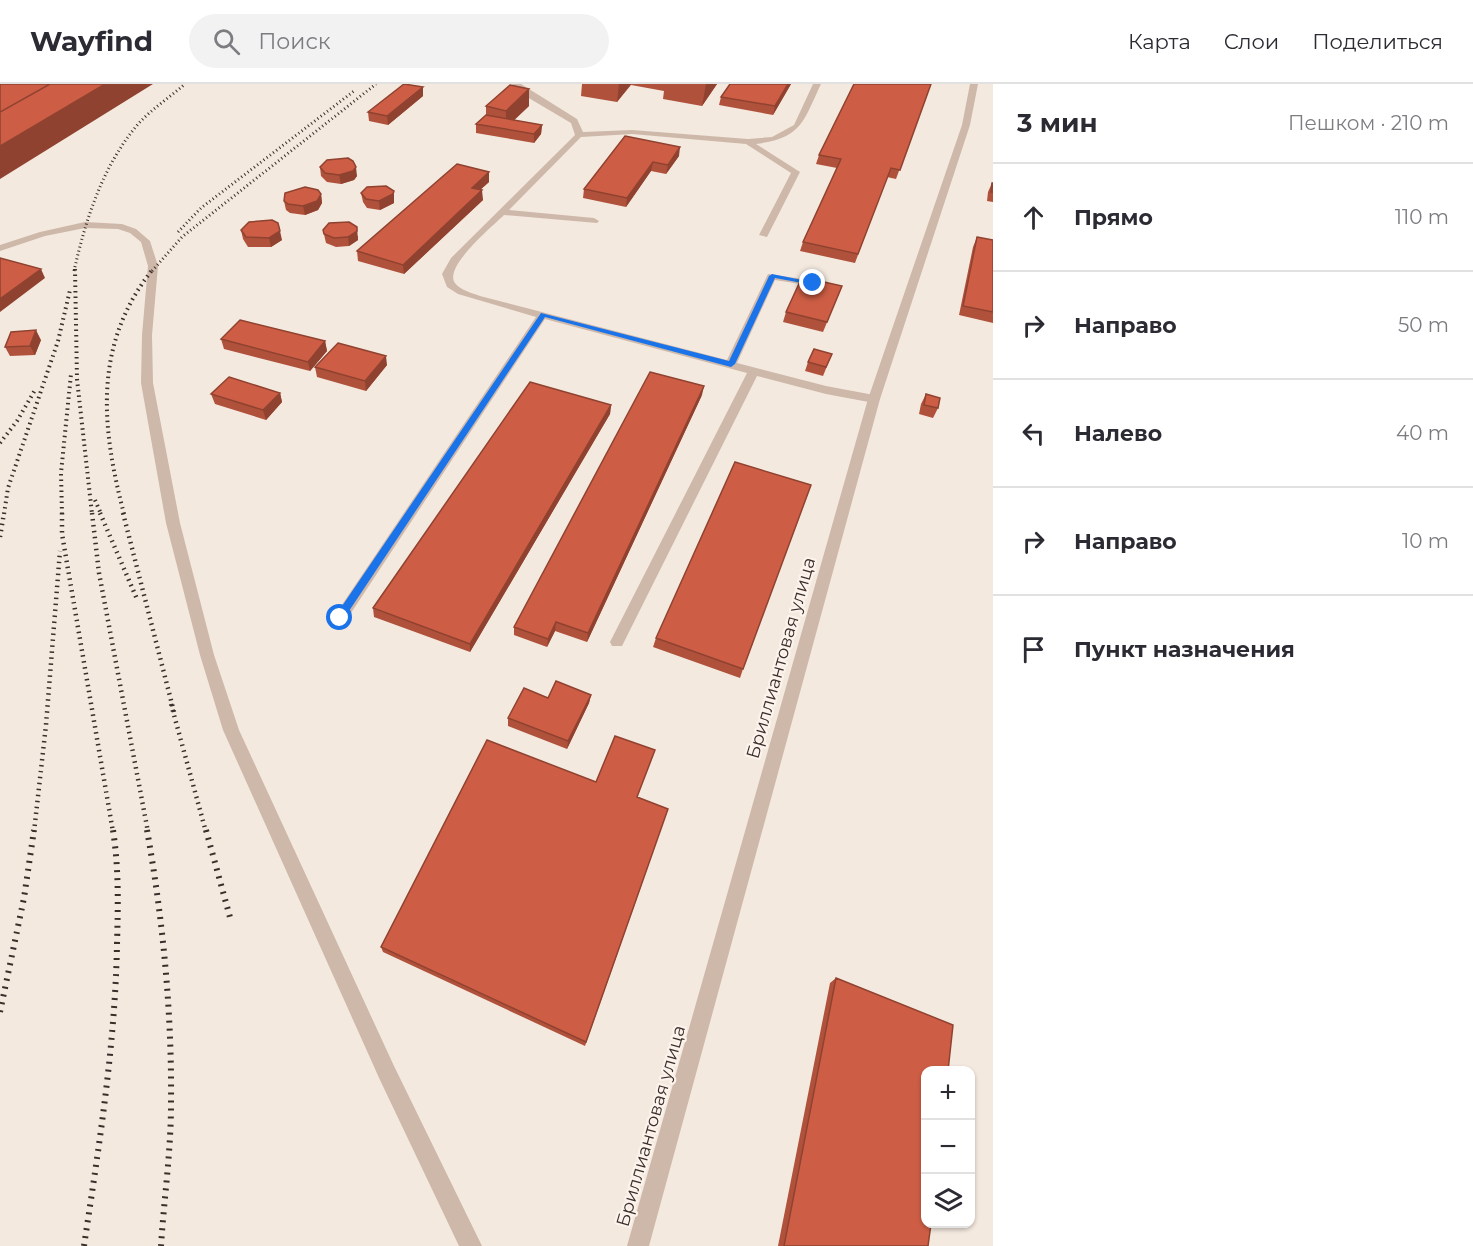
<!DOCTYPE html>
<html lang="ru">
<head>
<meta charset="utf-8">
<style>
	:root { --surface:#fff; --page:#f2f2f3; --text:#2b2b33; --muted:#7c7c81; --line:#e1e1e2 }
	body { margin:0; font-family:Montserrat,sans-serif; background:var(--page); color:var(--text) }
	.controls { position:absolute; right:18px; bottom:18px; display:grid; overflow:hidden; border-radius:12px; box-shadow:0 2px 4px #0004 }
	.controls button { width:54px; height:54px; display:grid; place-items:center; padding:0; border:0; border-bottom:2px solid var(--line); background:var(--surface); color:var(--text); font:30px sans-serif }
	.stop { position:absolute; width:18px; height:18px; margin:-14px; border:4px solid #1a73e8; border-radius:50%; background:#fff }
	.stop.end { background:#1a73e8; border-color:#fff; box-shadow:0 2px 6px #0008 }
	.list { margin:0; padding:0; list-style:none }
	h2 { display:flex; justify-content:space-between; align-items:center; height:78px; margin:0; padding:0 24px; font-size:26px }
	h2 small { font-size:20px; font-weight:400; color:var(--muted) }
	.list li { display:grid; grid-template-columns:39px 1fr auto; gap:18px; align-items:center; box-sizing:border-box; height:108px; padding:0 24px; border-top:2px solid var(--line) }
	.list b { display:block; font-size:22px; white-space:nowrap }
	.list em { font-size:20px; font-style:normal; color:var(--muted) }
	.icon { flex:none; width:33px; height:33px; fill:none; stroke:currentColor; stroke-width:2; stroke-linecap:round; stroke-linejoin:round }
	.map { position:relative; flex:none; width:993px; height:1162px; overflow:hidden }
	header { display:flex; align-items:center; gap:36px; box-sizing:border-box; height:84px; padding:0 30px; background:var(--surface); border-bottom:2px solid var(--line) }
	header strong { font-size:28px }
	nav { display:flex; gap:33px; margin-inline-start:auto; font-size:21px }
	.search { width:420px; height:54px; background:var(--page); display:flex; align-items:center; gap:15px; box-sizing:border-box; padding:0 21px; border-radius:33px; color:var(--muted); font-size:22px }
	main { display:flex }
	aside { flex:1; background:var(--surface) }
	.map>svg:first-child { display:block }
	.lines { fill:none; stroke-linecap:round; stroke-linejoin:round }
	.lane { fill:#ceb8aa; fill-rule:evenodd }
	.street { fill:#ceb8aa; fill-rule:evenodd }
	.rail-far3 { stroke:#3b2e2a; stroke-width:3; stroke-dasharray:1 3; stroke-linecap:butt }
	.rail-far2 { stroke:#3b2e2a; stroke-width:4; stroke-dasharray:1.5 4; stroke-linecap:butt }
	.rail-far1 { stroke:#3b2e2a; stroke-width:4.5; stroke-dasharray:1.5 4.5; stroke-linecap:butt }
	.rail { stroke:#3b2e2a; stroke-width:6; stroke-dasharray:2 6; stroke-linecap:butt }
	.wall { fill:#b0513b }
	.shaded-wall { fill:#904230 }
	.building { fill:#cd5e45; stroke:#904230; stroke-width:1.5 }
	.route { fill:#1a73e8 }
	.labels { text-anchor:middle; stroke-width:4.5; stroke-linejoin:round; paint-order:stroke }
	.street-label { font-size:18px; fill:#3b2e2a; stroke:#fbf3ec }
</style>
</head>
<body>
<header>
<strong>Wayfind</strong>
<div class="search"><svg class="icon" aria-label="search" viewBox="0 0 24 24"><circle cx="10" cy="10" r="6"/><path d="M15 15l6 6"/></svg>Поиск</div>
<nav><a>Карта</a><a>Слои</a><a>Поделиться</a></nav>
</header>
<main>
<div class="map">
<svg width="993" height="1162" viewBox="0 0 993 1162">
	<rect width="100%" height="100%" fill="#f4e9df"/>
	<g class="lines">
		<path class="lane" d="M512,0H521L577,35L583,48L632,46L748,55L772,53L794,41L813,0H821C803,38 802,54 756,60L800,88L767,153L759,151L791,89L746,60L632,50L581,53L509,126L594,134L599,137L597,139L504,131C493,142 443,183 455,199C460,206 472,209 480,212L727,276L768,190L817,197L818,199L813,202L775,196L737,279L826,302L874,311L880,315L874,319L826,310L757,292L622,562H612L610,558L747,289L545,235L345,538H335L333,534L536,233L458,210L447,203L442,190L451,174L575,51L571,39L527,13Z
			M85,138L122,140L136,145L150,157L158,182L152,251L153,299L180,439L214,571L239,646L394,982L482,1162H459L380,996L223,646L200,571L166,439L141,299L142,251L148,182L141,158L130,149L118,145L85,144L45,152L0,167V161L40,148Z"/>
		<path class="street" d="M970,0H978L970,41L880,315L649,1162H627L868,315L962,41Z"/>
		<path class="rail-far3" d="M178,148L201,124L354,7
			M74,187C86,134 103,81 139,39C152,25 170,13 185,0
			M152,187L182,153L376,0"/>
		<path class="rail-far2" d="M75,185L77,295L92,430
			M0,359L17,337L35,306
			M95,416L101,430
			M4,430L8,404L58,257L70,206
			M62,430L61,389L71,290
			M124,430C101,342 93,260 153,185"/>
		<path class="rail-far1" d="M62,429V450L113,748
			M92,429L99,489L148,748
			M100,429L137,515
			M123,429L174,628
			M0,453L4,429
			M171,620L206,748
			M34,748L46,641L60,467"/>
		<path class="rail" d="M147,746C163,836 172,929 171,1020C171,1067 164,1115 161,1162
			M206,746L231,837
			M0,928L24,814L34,746
			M84,1162C99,1062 115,962 117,861C118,820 119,786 113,746"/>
	</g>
	<path class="wall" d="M582,0H717L702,22L663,15L664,7L631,1L617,18L581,12Z
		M791,0L773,31L719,21L721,13Z
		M931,0L896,95L887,93L855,179L800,167L803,158L837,84L816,80L819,71Z
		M423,3V12L388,41L369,37L368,28Z
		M486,22H529L514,36L542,41L541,50L534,59L476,49V40L486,31Z
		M625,52L679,72L666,90L651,87L626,123L583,114L584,105Z
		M320,83L357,92L354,96L341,100L327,98L321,92Z
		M489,88V98L480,106L483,116L404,190L358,177L357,167Z
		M992,99H993V118L987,117L988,108Z
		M361,109L394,116V119L380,126L367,124L363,118Z
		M321,110L322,119L318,126L305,131L290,129L286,126L284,117Z
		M241,146L282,156L271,163H248L243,155Z
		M323,146L358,152V156L349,162L336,163L326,159Z
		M977,153L993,156V239L959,231L973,163Z
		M842,202L823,248L783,238L786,228Z
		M221,255L325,257L327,267L310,287L224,265Z
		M41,256L35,271L10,272L5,263Z
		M832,270L823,292L805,287L808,278Z
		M387,281L366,307L317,293L315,283Z
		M280,309L282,318L266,336L215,320L211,310Z
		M926,310L938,324L933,334L919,330L921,320Z
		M702,311L587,558L555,547L547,563L514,551V543Z
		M611,321L610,330L470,568L374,533L373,524Z
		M656,554L743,585L740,594L653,563Z
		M591,611L589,619L567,665L508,642V634L548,614Z
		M652,674L637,713L668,725L585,962L383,868L381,863L596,698Z
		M836,894L928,1162H778L830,899Z"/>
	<path class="shaded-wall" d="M105,0H153L0,95V62Z
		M619,0H631L617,18Z
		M706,0H717L702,22Z
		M788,0H791L773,31L775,22Z
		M423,3V12L388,41L387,32Z
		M529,5V22L506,44V27Z
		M542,41L541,50L534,59V50Z
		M680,63L679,72L666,90L668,81Z
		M653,78L651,87L626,123L627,114Z
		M356,83L357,92L354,96L341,100L339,91Z
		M489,88V98L472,113V104Z
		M482,106L483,116L404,190L403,181Z
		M394,107V119L380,126L379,117Z
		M321,110L322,119L318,126L305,131L303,122Z
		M357,143L358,156L349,162L348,153Z
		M280,147L282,156L271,163L269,154Z
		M41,185L45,194L0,228V215Z
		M36,246L41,256L35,271L30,262Z
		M325,257L327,267L310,287L308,278Z
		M386,272L387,281L366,307L365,297Z
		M704,302L702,311L587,558L588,549Z
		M280,309L282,318L266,336L263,326Z
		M611,321L610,330L470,568V560Z
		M556,538L555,547L547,563L548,555Z
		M591,611L589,619L567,665L568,657Z"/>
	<path class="building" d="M0,0H50L0,28Z
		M50,0H105L0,62V28Z
		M404,0L423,3L387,32L368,28Z
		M730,0H788L775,22L721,13Z
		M854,0H931L900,86L891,84L858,170L803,158L841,75L819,71Z
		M510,1L529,5L506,27L486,22Z
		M486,31L542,41L534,50L476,40Z
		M625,52L680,63L668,81L653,78L627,114L584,105Z
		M348,74L353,77L356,83L353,87L339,91L325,89L320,83L327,76Z
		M457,80L489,88L472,104L482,106L403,181L357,167Z
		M992,99H993V108H991Z
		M386,102L394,107L393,110L379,117L366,115L361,109L367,103Z
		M305,103L318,106L321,110L317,117L303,122L288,120L284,117L285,109Z
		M272,136L278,139L280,147L269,154L246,153L241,146L249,138Z
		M349,138L357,143V147L348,153L334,154L324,150L323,146L329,139Z
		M977,153L993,156V228L963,222Z
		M0,174L41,185L0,215Z
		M802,193L842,202L827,238L786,228Z
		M240,236L325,257L308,278L221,255Z
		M36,246L30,262L5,263L11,248Z
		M338,259L386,272L365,297L315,283Z
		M814,265L832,270L826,283L808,278Z
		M650,288L704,302L588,549L556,538L548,555L514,543Z
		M229,293L280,309L263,326L211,310Z
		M530,298L611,321L470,560L373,524Z
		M926,310L940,314L938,324L924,321Z
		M735,378L811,401L743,585L656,554Z
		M556,597L591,611L568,657L508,634L524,604L548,614Z
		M615,652L655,666L637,713L668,725L586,958L381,863L487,656L596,698Z
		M836,894L953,941L948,987H926V1140H931L928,1162H784Z"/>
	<path class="route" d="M772,190L817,199L813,201L775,194L735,280L731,283L545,233L343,536H336V531L541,229L729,277L769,192Z"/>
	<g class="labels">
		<g class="street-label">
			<text transform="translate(781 574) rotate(-74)" y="6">Бриллиантовая улица</text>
			<text transform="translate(651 1042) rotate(-74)" y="6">Бриллиантовая улица</text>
		</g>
	</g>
</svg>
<div class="controls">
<button>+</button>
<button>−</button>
<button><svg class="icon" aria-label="layers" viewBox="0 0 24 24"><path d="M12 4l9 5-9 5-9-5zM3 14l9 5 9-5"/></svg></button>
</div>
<div class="stop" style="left:340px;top:534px"></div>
<div class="stop end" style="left:813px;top:199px"></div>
</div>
<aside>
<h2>3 мин<small>Пешком · 210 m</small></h2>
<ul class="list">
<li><svg class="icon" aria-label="ahead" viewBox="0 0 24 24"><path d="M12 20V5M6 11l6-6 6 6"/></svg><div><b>Прямо</b></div><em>110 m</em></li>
<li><svg class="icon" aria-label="right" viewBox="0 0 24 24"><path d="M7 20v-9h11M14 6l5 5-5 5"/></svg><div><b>Направо</b></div><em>50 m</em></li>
<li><svg class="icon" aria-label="left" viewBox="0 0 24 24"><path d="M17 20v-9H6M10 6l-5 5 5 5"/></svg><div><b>Налево</b></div><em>40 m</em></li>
<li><svg class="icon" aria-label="right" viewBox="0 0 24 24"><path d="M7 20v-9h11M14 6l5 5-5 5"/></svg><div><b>Направо</b></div><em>10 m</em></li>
<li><svg class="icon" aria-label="arrive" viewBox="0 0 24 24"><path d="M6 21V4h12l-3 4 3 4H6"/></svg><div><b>Пункт назначения</b></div></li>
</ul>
</aside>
</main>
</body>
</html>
